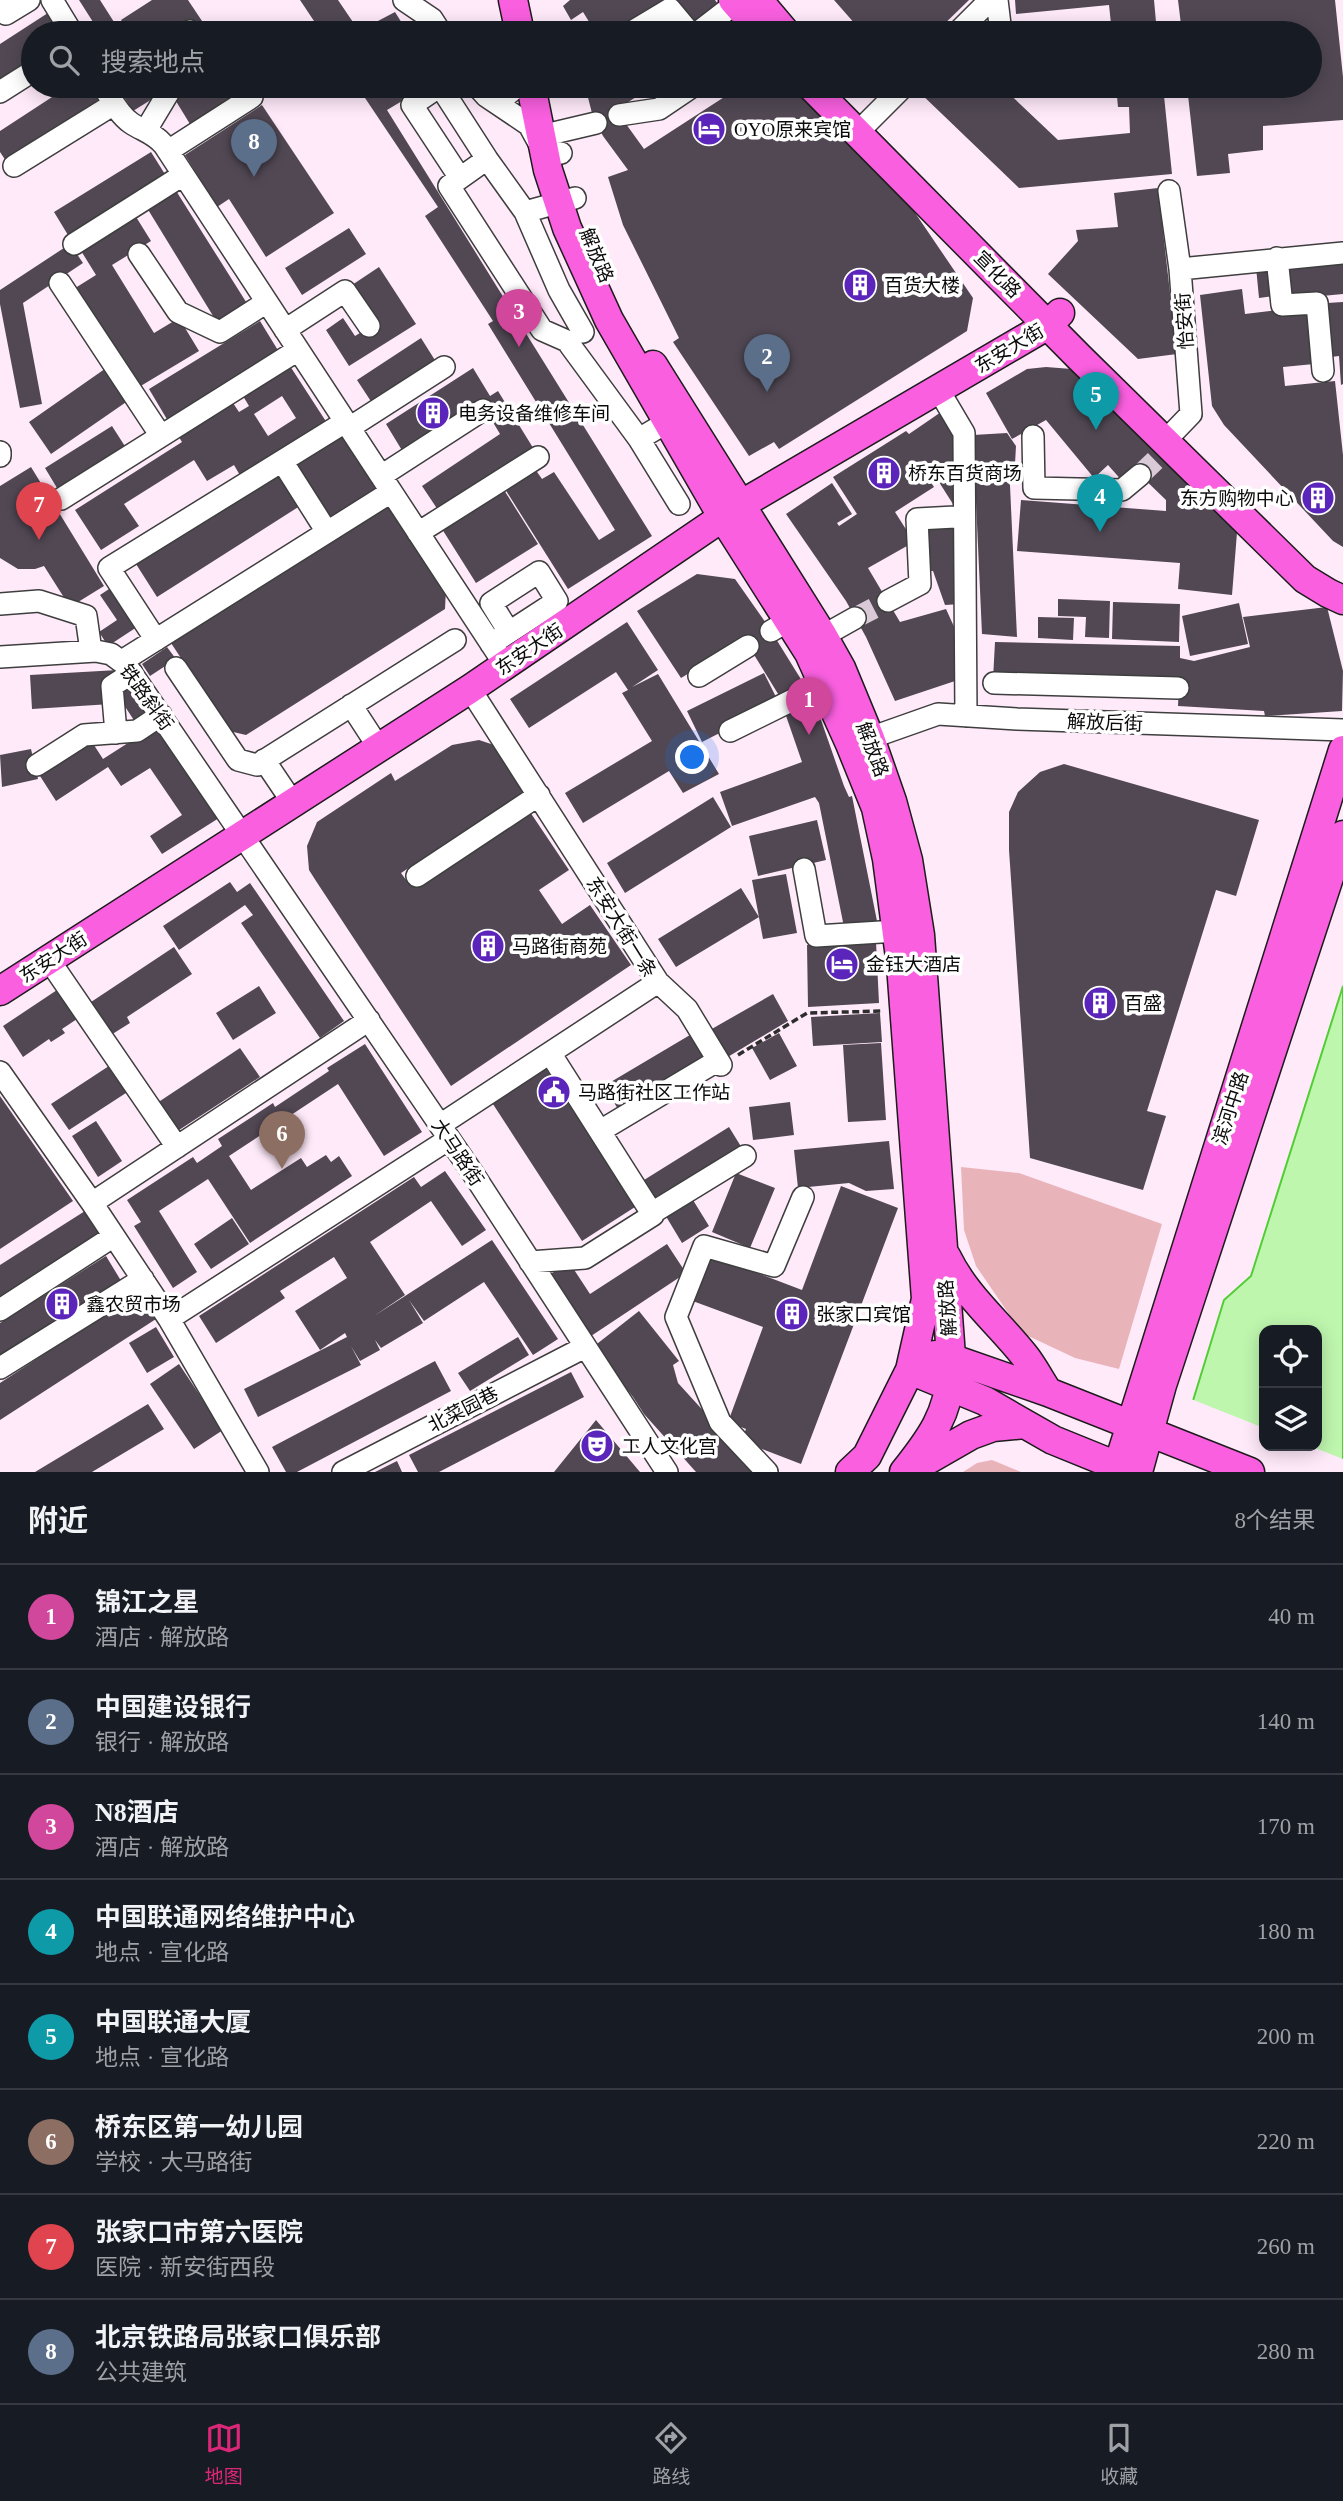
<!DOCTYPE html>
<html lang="zh">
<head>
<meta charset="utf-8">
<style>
	:root { --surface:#171b24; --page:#242831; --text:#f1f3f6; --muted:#9ea1a6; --line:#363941; --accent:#db2777 }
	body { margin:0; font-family:"Times New Roman","Noto Sans SC",serif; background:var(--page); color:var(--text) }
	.controls { position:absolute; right:21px; bottom:21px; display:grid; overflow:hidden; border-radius:14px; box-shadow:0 4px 18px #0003 }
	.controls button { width:63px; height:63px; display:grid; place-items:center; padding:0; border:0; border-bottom:2px solid var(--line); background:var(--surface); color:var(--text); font:35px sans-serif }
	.you { position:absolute; left:693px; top:758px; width:24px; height:24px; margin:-18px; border:5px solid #fff; border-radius:50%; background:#1a73e8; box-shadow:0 0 0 10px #1a73e833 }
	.badge { display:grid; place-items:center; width:46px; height:46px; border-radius:50%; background:var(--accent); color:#fff; font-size:23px; font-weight:700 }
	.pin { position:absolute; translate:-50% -58px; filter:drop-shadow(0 2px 4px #0008) }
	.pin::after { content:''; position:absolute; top:37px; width:24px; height:21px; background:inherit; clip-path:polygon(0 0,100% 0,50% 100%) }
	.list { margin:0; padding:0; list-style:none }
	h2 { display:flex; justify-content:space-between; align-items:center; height:91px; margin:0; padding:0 28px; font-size:30px }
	h2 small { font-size:23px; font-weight:400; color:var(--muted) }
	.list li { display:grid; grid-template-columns:46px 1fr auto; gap:21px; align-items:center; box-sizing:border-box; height:105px; padding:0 28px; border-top:2px solid var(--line) }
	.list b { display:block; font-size:26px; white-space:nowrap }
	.list p { margin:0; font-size:23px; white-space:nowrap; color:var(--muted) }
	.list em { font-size:23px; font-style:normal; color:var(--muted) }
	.icon { flex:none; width:38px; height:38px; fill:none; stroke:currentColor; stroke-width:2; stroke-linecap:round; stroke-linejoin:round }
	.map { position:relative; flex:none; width:1343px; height:1472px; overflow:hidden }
	.search { position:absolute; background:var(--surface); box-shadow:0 4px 18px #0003; left:21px; right:21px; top:21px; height:77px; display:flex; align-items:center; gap:18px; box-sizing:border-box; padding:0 24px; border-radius:38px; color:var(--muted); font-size:26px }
	.sheet { height:931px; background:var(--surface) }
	nav { display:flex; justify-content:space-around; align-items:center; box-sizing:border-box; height:98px; border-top:2px solid var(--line); background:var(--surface); font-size:19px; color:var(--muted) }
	nav a { display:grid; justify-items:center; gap:4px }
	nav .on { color:var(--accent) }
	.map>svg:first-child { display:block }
	.green { fill:#e9b4b9 }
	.water { fill:#bef6ae; stroke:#52cd35; stroke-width:2; fill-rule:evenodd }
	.pier { fill:#ffeafa }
	.building { fill:#514854; fill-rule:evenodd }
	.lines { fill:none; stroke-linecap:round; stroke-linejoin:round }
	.minor-tunnel { stroke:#dac9d6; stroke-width:21; stroke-dasharray:21 10; stroke-linecap:butt }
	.minor-casing { stroke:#3e3e3e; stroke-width:24 }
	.major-casing { stroke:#1c1c1c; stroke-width:31 }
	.path { stroke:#2d2d2d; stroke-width:3.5; stroke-dasharray:7 3.5; stroke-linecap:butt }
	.minor { stroke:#fff; stroke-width:21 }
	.major { stroke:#f95fdf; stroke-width:28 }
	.labels { text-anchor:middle; stroke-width:7; stroke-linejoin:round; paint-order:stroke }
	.poi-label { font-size:19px; fill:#0b0b0b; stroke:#fff; text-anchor:start }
	.street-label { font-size:19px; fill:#0b0b0b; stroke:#fff }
</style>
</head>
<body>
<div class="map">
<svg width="1343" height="1472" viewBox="0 0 1343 1472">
	<rect width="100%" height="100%" fill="#ffeafa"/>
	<path class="green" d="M961,1167L1019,1173L1162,1224L1119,1369L1075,1358L1022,1333L976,1266L964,1230Z
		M992,1460L1021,1472H963L977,1463Z"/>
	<path class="water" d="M1343,986V1472H1171L1224,1300L1251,1276ZM1264,1330H1317V1446H1264Z"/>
	<path class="pier" d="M1191,1399L1264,1428V1446H1310L1343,1459V1472H1168Z"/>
	<path class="building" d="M79,0H100L121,33H100Z
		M152,0H188L210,33H130L121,20Z
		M300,0H338L359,31L395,12L405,28L418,22L425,33H322Z
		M570,0H715L721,8L693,31L670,3L622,33H596L583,12L571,20L563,6Z
		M834,0H969L935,33H863Z
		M1015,0H1154L1157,33H1112L1109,5L1016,14Z
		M1178,0H1335L1343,77V120L1263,126V150L1228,154L1230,173L1197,176L1187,86H1310V33H1182Z
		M51,11L65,33H33V62L0,84V44Z
		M663,18L673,33H642Z
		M724,23L729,29L738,33H712Z
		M585,24L590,33H569Z
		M69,86H96L106,100L8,164L0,152V131Z
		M117,86H161L165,91L133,111Z
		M183,86H245L249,93L193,129L171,93Z
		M357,86H427L387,110L652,536L568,589L505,489L535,469L542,479L554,472L599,540L615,530L488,324L493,321L425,216L438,207Z
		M585,86H653L616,110L644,149L732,92L727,86H774L783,97L797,86L890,176L973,298L967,331L779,449L774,442L749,456L673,342L679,338L623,225L608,177L628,170L603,136L593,117Z
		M919,86H1001L1058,140L1130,133L1129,107H1118L1116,86H1163L1172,174L1019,188L916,89Z
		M262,105L334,213L266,257L229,199L217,207L185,155Z
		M151,152L168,179L71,240L54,212Z
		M173,186L248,305L218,324L144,203Z
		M1158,188L1177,354L1138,359L1048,274L1078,241L1076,230L1118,227L1114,193Z
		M133,212L151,241L112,265L154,333L179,318L199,351L139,387L95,316L91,318L72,290L96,275L78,246Z
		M349,228L366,254L302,295L285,268Z
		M70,244L83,263L23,303L42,404L20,408L0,304V290Z
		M1343,259V294L1290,299L1287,264Z
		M1271,265L1274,296L1259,298L1256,267Z
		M379,267L416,324L349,366L326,330L343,318L355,336L373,325L349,287Z
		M1242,289L1245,314L1277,310L1278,315L1308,312L1314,364L1283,367L1285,386L1335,381L1343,455V547L1333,541L1224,425L1212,406L1200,295Z
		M1343,302V384L1341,385L1339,356L1331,357L1327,303Z
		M260,321L279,352L168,421L149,389Z
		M421,338L438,365L374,406L357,380Z
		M109,366L132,398L51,454L29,422Z
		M290,366L327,423L241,477L234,465L207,481L194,460L124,504L139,526L101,550L75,510L182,442L177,434L231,400L239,412L249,406L243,396ZM282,396L296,418L268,436L254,414Z
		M1046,367L1072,369L1238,520L1232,595L1178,589L1180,563L1017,551L1021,500L1166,511V500L1137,472L1124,483L1108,465L1094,478L1046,420L1012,439L986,393L1027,369Z
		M473,368L490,396L498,391L535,451L440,513L422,486L500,434L481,402L403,452L386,424Z
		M944,410L960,434L958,512L932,471L926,475L934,487L895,512L914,542L868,568L900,622L946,609L961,642V679L895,701L866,637L846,601L786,514L832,483L852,514L837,523L839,526L857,514L833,477L906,431L909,434Z
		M112,426L128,451L60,493L45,468Z
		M340,432L377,491L326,524L288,465Z
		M1007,433L1016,446L1015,464H1009L1017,637L982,634L973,435Z
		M31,467L104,586L70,607L44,566L35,569H18L0,558V486Z
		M282,471L303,504L157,597L136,564Z
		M504,490L538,544L476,583L442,529Z
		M393,504L446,589L445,609L246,735L229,731L171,643Z
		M960,527L961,604L945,605L933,571H926L923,529Z
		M697,574L735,579L768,626L807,689L783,702L745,640L681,678L637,611Z
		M115,585L140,625L108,646L99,632L117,620L100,595Z
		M1058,599L1110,601L1109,638L1085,637L1086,617L1058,616Z
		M1113,602L1180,604L1179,642L1112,639Z
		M1239,603L1248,644L1190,656L1182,616Z
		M1327,607L1343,671L1342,711L1265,716L1264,711L1178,706L1179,683L993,679L995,642L1180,646V658L1194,661L1250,647L1243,617Z
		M1038,617L1074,618L1073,640L1038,638Z
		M627,622L658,670L632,687L658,674L719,774L683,793L669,771L583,823L565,793L652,741L622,693L628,690L616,672L529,728L510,699Z
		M167,647L176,659L150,676L142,664Z
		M118,670L111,704L32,709L30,675Z
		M764,673L779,703L702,742L687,711Z
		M126,679L150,717L137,725L113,688Z
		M813,697L844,786L849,797L852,796L878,926L845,932L819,803L815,797L732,826L720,792L802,762L783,707Z
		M156,725L219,818L162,854L150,836L182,815L150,768L121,786L108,767L56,801L40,776L92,742L103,759Z
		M479,740L494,745L528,790L401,873L409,884L526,806L569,870L539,890L562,924L590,905L631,965L451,1086L316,881L309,870L307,846L317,822L391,773L395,781L452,745Z
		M31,749L38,779L2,787L0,755Z
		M1064,764L1259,820L1236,896L1216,890L1147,1111L1166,1116L1143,1190L1030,1158L1009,850V812L1018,792L1040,772Z
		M713,797L731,827L625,893L607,863Z
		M817,820L826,860L758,876L749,836Z
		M786,874L797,933L763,939L752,880Z
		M230,882L237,892L250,883L344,1021L320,1038L241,923L253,915L245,905L179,950L163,926Z
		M741,888L759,917L676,967L658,939Z
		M876,942L879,1003L808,1007L807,945Z
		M174,947L192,974L127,1017L130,1023L106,1038L85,1006Z
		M63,986L83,1015L62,1029L65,1033L51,1042L49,1039L23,1057L3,1026Z
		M259,986L276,1013L233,1040L216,1013Z
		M773,994L788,1021L726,1058L710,1030Z
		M880,1013L882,1042L813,1046L811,1017Z
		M695,1032L711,1059L621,1114L604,1086Z
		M779,1033L797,1066L770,1080L752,1048Z
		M881,1043L886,1120L848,1122L843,1045Z
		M365,1044L422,1132L384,1156L338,1084L229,1156L251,1190L301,1158L307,1167L326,1155L331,1162L339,1156L352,1176L250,1243L208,1179L159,1211L197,1272L173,1288L134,1226L141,1222L127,1200L193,1157L197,1163L222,1146L218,1139L273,1103L275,1107L329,1071L327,1068Z
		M240,1048L260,1077L176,1132L157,1103Z
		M112,1064L129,1091L69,1130L51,1104Z
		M543,1064L635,1207L582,1241L489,1098Z
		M0,1096L73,1201L0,1249Z
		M790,1102L794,1135L753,1140L749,1107Z
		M96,1121L122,1161L98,1177L72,1136Z
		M729,1127L745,1153L660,1206L644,1180Z
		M889,1141L894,1189L866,1191L849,1183L798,1188L794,1150Z
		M445,1171L486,1230L462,1246L431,1201L370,1242L405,1295L374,1316L492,1240L558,1339L533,1355L484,1282L424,1321L409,1300L423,1323L381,1348L375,1340L380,1350L360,1361L351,1346L361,1365L258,1417L244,1389L347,1337L345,1333L320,1350L295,1311L347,1278L334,1257L280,1291L285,1298L216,1343L199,1316L414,1177L421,1187Z
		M736,1173L775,1188L750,1248L712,1232Z
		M841,1186L898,1208L801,1464L741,1441L746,1429L728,1422L763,1327L690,1300L708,1254L802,1290Z
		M688,1192L709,1226L682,1243L661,1208Z
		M85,1211L102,1238L0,1303V1265Z
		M232,1218L249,1244L211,1269L194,1244Z
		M667,1244L686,1273L588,1338L548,1276L569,1262L590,1294Z
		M106,1256L123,1284L0,1362V1323Z
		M139,1292L156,1319L0,1420V1383Z
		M639,1311L679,1361L673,1365L678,1383L759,1472H696L644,1414L633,1397L593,1347Z
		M156,1327L174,1357L147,1373L129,1343Z
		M518,1337L529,1355L470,1391L458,1373Z
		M435,1361L451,1391L297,1472H286L272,1447Z
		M179,1364L223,1430L194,1449L150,1384Z
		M571,1372L584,1397L439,1472H418L409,1455Z
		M148,1404L164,1429L92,1472H35Z
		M596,1420L640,1472H554Z
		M397,1461L402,1472H375Z"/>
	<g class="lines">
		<path class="minor-tunnel" d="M1140,475L1162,454
			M855,618L888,601"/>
		<defs>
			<path id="minor" d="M52,0L72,33
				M404,0L432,19L441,33
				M997,0L1001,33
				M0,4L6,14L29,0
				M187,33L190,31
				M630,33L670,9L690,33
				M697,33L736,3
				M957,33L990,0
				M103,86C111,98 118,114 131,123C143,131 154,133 164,145L505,665
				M477,86L486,96L529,125L546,156L561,153
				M0,92L33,71
				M492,98L508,94L518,86
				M619,115L659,109L693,86
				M146,130L170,90L167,86
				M857,133L904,86
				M541,136L596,123
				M168,151L252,97
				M14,166L114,104
				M460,178L412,105L440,86L487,159
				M525,212L575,198
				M74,244L183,175
				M139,254L178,312L220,332L267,302
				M1277,258L1282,305L1317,303L1323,371
				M1180,269L1343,253
				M60,283L161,436
				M285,330L345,291L369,326
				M583,332L559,290L525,212L487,159L449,186L542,330L567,341L639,439L679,415
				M938,389L964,433L966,716
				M349,428L444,367
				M1033,436L1034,488L1122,490L1140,475
				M639,439L679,504
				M1165,441L1191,414L1180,269L1169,191
				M0,452V456
				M282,461L327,532
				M381,476L483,410
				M61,499L298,350
				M418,533L538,457
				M888,601L920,584L917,519L955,517
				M0,604L39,601L86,616L91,651
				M771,631L788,621
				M823,636L855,618
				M156,640L109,568L345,422
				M491,644L557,601L539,572L491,603L509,632
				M0,657L96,651L111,654L126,665L474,1175L667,1472
				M122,661L391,492
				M176,668L238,760L257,765L455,640
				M699,676L748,646
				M994,683L1178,688
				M351,705L379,748
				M730,731L823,685
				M116,733L112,686L132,673
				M870,738L938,714L1017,719L1343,730
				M264,760L293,803
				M37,765L84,735L137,731L161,715
				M804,869L816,936L897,931
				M417,876L539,795
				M49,960L177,1147
				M658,982L687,1009L721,1065
				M0,1072L92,1203L169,1319L258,1472
				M440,1125L658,982L470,689
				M600,1131L712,1064
				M92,1203L369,1020
				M652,1213L745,1156
				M530,1262L585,1258L653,1215L550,1053
				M0,1310L114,1236
				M169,1319L449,1139
				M0,1368L143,1279
				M343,1472L585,1347
				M767,1472L720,1422L676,1317L704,1246L774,1266L803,1197"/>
			<path id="major" d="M513,0L520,33
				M733,0L762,33
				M758,0L786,33
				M531,86L548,170L567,228L609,320L722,516L809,653L850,744L876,808L887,859L901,965L926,1299L910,1370L867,1456L850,1472
				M811,86L1079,357L1305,579L1328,593L1343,600
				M653,365L823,636L841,668L870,738L892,801L908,860L920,935L952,1370C948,1415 931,1438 904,1472
				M0,991L470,689L742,504L1048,325L1060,313
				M946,1256C966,1297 997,1321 1024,1355C1033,1366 1040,1380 1048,1392
				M935,1355L950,1358L1048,1392L1250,1472
				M910,1370L985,1401L1053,1440L1132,1472
				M912,1469L971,1435L993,1427L1025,1424
				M1116,1472L1343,750
				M1138,1472L1162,1385L1343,835"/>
		</defs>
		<use href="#minor" class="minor-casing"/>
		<use href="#major" class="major-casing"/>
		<path class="path" d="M738,1055L807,1013L883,1011"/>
		<use href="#minor" class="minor"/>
		<use href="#major" class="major"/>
	</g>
	<defs>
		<symbol id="hotel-disc" viewBox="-11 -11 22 22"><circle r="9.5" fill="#5b24bb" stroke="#fff"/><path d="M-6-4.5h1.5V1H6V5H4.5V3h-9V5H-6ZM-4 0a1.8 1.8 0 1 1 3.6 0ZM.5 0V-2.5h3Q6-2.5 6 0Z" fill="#fff"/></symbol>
		<symbol id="building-disc" viewBox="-11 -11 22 22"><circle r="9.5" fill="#5b24bb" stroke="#fff"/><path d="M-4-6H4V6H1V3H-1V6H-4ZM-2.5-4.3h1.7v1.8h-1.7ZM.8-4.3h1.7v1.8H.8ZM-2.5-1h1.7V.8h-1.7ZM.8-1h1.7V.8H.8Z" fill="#fff"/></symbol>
		<symbol id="civic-disc" viewBox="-11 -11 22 22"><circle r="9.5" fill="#5b24bb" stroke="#fff"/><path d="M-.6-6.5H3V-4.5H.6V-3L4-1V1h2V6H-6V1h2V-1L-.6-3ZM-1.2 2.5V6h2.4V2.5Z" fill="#fff"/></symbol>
		<symbol id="theatre-disc" viewBox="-11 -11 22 22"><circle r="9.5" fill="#5b24bb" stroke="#fff"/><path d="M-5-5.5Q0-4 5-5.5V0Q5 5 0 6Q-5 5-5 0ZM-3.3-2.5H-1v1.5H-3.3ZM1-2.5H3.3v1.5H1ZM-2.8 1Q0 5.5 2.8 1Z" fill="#fff"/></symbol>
	</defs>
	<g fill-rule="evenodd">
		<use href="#hotel-disc" x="690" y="110" width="38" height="38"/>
		<use href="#building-disc" x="841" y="266" width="38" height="38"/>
		<use href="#building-disc" x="414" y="394" width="38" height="38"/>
		<use href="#building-disc" x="865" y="454" width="38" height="38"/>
		<use href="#building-disc" x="1299" y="479" width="38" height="38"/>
		<use href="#building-disc" x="469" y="927" width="38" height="38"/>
		<use href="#hotel-disc" x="823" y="945" width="38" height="38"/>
		<use href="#building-disc" x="1081" y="984" width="38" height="38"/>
		<use href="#civic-disc" x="535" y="1073" width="38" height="38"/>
		<use href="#building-disc" x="43" y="1285" width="38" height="38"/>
		<use href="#building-disc" x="773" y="1295" width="38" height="38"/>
		<use href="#theatre-disc" x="578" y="1427" width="38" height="38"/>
	</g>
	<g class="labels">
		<g class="poi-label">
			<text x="734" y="136">OYO原来宾馆</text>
			<text x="884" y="292">百货大楼</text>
			<text x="458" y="420">电务设备维修车间</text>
			<text x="908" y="480">桥东百货商场</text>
			<text x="1294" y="505" text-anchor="end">东方购物中心</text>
			<text x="512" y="953">马路街商苑</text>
			<text x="866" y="971">金钰大酒店</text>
			<text x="1124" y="1010">百盛</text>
			<text x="578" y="1099">马路街社区工作站</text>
			<text x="86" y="1311">鑫农贸市场</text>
			<text x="816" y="1321">张家口宾馆</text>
			<text x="622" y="1453">工人文化宫</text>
		</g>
		<g class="street-label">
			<text transform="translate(597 255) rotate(67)" y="7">解放路</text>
			<text transform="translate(998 274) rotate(45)" y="7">宣化路</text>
			<text transform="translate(1184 321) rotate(-94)" y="7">怡安街</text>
			<text transform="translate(1009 348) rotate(-31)" y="7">东安大街</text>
			<text transform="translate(529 649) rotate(-34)" y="7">东安大街</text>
			<text transform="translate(147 697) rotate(54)" y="7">铁路斜街</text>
			<text transform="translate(1105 722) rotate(2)" y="7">解放后街</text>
			<text transform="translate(873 749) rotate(69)" y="7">解放路</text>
			<text transform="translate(622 927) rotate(58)" y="7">东安大街一条</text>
			<text transform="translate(53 957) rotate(-33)" y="7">东安大街</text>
			<text transform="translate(1230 1108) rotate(-72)" y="7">滨河中路</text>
			<text transform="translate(458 1152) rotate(56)" y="7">大马路街</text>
			<text transform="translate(947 1308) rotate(-94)" y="7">解放路</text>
			<text transform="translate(463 1409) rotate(-27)" y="7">北菜园巷</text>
		</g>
	</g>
</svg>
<div class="controls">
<button><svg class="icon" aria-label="locate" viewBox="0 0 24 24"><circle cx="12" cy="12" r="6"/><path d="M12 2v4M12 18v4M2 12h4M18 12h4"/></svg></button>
<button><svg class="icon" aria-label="layers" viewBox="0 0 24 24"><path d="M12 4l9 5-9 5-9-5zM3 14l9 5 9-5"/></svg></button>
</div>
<div class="you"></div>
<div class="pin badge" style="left:809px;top:735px;background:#d1479c">1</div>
<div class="pin badge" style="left:767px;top:392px;background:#5c6f8a">2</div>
<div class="pin badge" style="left:519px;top:347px;background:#d1479c">3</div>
<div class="pin badge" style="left:1100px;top:532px;background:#0f9aa8">4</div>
<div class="pin badge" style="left:1096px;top:430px;background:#0f9aa8">5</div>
<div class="pin badge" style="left:282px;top:1169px;background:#8d6e63">6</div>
<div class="pin badge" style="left:39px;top:540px;background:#e0444e">7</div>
<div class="pin badge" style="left:254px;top:177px;background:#5c6f8a">8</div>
<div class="search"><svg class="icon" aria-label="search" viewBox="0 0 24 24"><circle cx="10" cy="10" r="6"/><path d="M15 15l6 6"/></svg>搜索地点</div>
</div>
<section class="sheet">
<h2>附近<small>8个结果</small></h2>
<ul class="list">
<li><span class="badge" style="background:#d1479c">1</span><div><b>锦江之星</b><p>酒店 · 解放路</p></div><em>40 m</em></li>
<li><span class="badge" style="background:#5c6f8a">2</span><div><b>中国建设银行</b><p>银行 · 解放路</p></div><em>140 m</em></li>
<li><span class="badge" style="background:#d1479c">3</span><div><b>N8酒店</b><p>酒店 · 解放路</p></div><em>170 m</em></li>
<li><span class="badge" style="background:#0f9aa8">4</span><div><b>中国联通网络维护中心</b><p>地点 · 宣化路</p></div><em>180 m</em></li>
<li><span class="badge" style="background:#0f9aa8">5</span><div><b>中国联通大厦</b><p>地点 · 宣化路</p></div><em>200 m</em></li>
<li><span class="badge" style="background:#8d6e63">6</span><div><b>桥东区第一幼儿园</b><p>学校 · 大马路街</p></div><em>220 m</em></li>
<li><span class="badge" style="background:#e0444e">7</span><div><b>张家口市第六医院</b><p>医院 · 新安街西段</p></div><em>260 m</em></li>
<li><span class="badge" style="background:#5c6f8a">8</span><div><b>北京铁路局张家口俱乐部</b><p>公共建筑</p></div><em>280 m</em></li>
</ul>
</section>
<nav>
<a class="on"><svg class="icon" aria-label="map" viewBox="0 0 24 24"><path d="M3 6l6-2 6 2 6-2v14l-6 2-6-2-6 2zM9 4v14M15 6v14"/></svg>地图</a>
<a><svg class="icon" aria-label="directions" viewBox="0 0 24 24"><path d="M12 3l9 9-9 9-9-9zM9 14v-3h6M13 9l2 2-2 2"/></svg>路线</a>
<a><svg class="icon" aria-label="saved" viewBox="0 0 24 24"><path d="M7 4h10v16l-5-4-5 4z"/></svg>收藏</a>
</nav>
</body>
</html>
